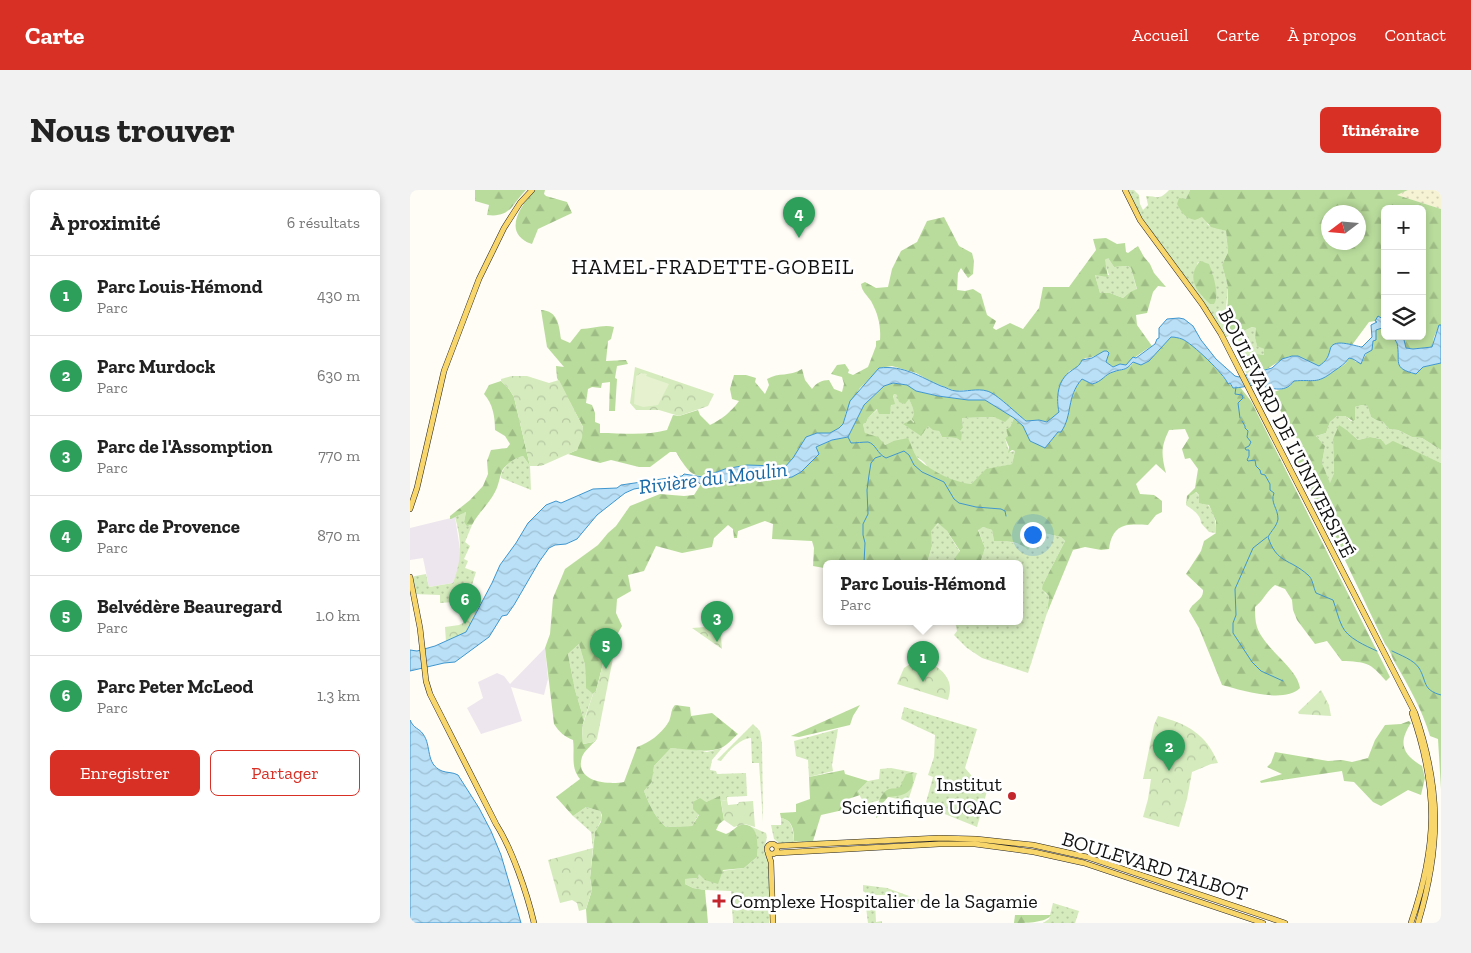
<!DOCTYPE html>
<html lang="fr">
<head>
<meta charset="utf-8">
<style>
	:root { --surface:#fff; --page:#f2f2f2; --text:#222; --muted:#767676; --line:#e0e0e0; --accent:#d93025 }
	body { margin:0; font-family:"Zilla Slab",serif; background:var(--page); color:var(--text) }
	.controls { position:absolute; right:15px; top:15px; display:grid; overflow:hidden; border-radius:8px; box-shadow:0 2px 8px #0003 }
	.controls button { width:45px; height:45px; display:grid; place-items:center; padding:0; border:0; border-bottom:1px solid var(--line); background:var(--surface); color:var(--text); font:25px sans-serif }
	.compass { position:absolute; left:911px; top:15px; width:45px; height:45px; border-radius:50%; background:var(--surface); box-shadow:0 2px 8px #0003; rotate:254deg }
	.you { position:absolute; left:622px; top:344px; width:18px; height:18px; margin:-12px; border:4px solid #fff; border-radius:50%; background:#1a73e8; box-shadow:0 0 0 8px #1a73e833 }
	.badge { display:grid; place-items:center; width:32px; height:32px; border-radius:50%; background:var(--accent); color:#fff; font-size:16px; font-weight:700 }
	.pin { position:absolute; translate:-50% -41px; filter:drop-shadow(0 1px 2px #0008) }
	.pin::after { content:''; position:absolute; top:26px; width:18px; height:15px; background:inherit; clip-path:polygon(0 0,100% 0,50% 100%) }
	.popup { position:absolute; left:413px; top:370px; width:200px; height:65px; box-sizing:border-box; display:grid; place-content:center; border-radius:8px; background:var(--surface); filter:drop-shadow(0 1px 4px #0005); font-size:16px; white-space:nowrap; color:var(--muted) }
	.popup b { font-size:19px; color:var(--text) }
	.popup::after { content:''; position:absolute; left:50%; top:100%; margin-left:-10px; border:10px solid transparent; border-top-color:var(--surface) }
	.list { margin:0; padding:0; list-style:none }
	h2 { display:flex; justify-content:space-between; align-items:center; height:65px; margin:0; padding:0 20px; font-size:21px }
	h2 small { font-size:16px; font-weight:400; color:var(--muted) }
	.list li { display:grid; grid-template-columns:32px 1fr auto; gap:15px; align-items:center; box-sizing:border-box; height:80px; padding:0 20px; border-top:1px solid var(--line) }
	.list b { display:block; font-size:19px; white-space:nowrap }
	.list p { margin:0; font-size:16px; white-space:nowrap; color:var(--muted) }
	.list em { font-size:16px; font-style:normal; color:var(--muted) }
	.actions { display:flex; gap:10px; padding:15px 20px }
	.actions a { flex:1; padding:11px 0; border:1px solid var(--accent); border-radius:8px; text-align:center; font-size:18px; color:var(--accent) }
	.actions .main { background:var(--accent); color:#fff }
	.icon { flex:none; width:28px; height:28px; fill:none; stroke:currentColor; stroke-width:2; stroke-linecap:round; stroke-linejoin:round }
	.map { position:relative; flex:none; width:1031px; height:733px; overflow:hidden; border-radius:8px }
	header { display:flex; align-items:center; gap:30px; box-sizing:border-box; height:70px; padding:0 25px; background:var(--accent); color:#fff }
	header strong { font-size:24px }
	nav { display:flex; gap:28px; margin-inline-start:auto; font-size:18px }
	.intro { display:flex; align-items:center; justify-content:space-between; box-sizing:border-box; height:120px; padding:0 30px }
	h1 { margin:0; font-size:35px }
	.button { padding:12px 22px; border-radius:8px; background:var(--accent); color:#fff; font-size:18px; font-weight:700 }
	main { display:flex; gap:30px; padding:0 30px }
	aside { flex:1; background:var(--surface); border-radius:8px; box-shadow:0 2px 8px #0003 }
	.map>svg:first-child { display:block }
	.industrial { fill:#eee6ef }
	.farmland { fill:url(#farmland-dots) }
	.grass { fill:url(#grass-dots); fill-rule:evenodd }
	.forest { fill:url(#forest-firs); fill-rule:evenodd }
	.park { fill:url(#park-crowns) }
	.pitch { fill:#e6f2cf }
	.water { fill:url(#water-waves); stroke:#3f96cf }
	.lines { fill:none; stroke-linecap:round; stroke-linejoin:round }
	.stream { stroke:#3f96cf; stroke-width:1 }
	.major-casing { stroke:#222; stroke-width:6 }
	.major { stroke:#f9d66b; stroke-width:5 }
	.poi-dot { fill:#c4262e; stroke:#fff; stroke-width:2 }
	.labels { text-anchor:middle; stroke-width:5; stroke-linejoin:round; paint-order:stroke }
	.street-label { font-size:20px; fill:#111; stroke:#fff }
	.poi-label { font-size:20px; fill:#111; stroke:#fff; text-anchor:end }
	.neighbourhood-label { font-size:21px; letter-spacing:1px; fill:#111; stroke:#fff }
	.water-label { font-size:21px; font-style:italic; fill:#1768a6; stroke:#fff }
</style>
</head>
<body>
<header>
<strong>Carte</strong>
<nav><a>Accueil</a><a>Carte</a><a>À propos</a><a>Contact</a></nav>
</header>
<div class="intro"><h1>Nous trouver</h1><a class="button">Itinéraire</a></div>
<main>
<aside>
<h2>À proximité<small>6 résultats</small></h2>
<ul class="list">
<li><span class="badge" style="background:#2e9e5b">1</span><div><b>Parc Louis-Hémond</b><p>Parc</p></div><em>430 m</em></li>
<li><span class="badge" style="background:#2e9e5b">2</span><div><b>Parc Murdock</b><p>Parc</p></div><em>630 m</em></li>
<li><span class="badge" style="background:#2e9e5b">3</span><div><b>Parc de l'Assomption</b><p>Parc</p></div><em>770 m</em></li>
<li><span class="badge" style="background:#2e9e5b">4</span><div><b>Parc de Provence</b><p>Parc</p></div><em>870 m</em></li>
<li><span class="badge" style="background:#2e9e5b">5</span><div><b>Belvédère Beauregard</b><p>Parc</p></div><em>1.0 km</em></li>
<li><span class="badge" style="background:#2e9e5b">6</span><div><b>Parc Peter McLeod</b><p>Parc</p></div><em>1.3 km</em></li>
</ul>
<div class="actions"><a class="main">Enregistrer</a><a>Partager</a></div>
</aside>
<div class="map">
<svg width="1031" height="733" viewBox="0 0 1031 733">
	<defs>
		<pattern id="farmland-dots" width="8" height="8" patternUnits="userSpaceOnUse" patternTransform="scale(1.25)"><rect width="8" height="8" fill="#f6f3d4"/><path d="M2 2h.1M6 6h.1" fill="none" stroke="#d2cfb5" stroke-width="1.8" stroke-linecap="round"/></pattern>
		<pattern id="grass-dots" width="8" height="8" patternUnits="userSpaceOnUse" patternTransform="scale(1.25)"><rect width="8" height="8" fill="#d5ebbd"/><path d="M2 2h.1M6 6h.1" fill="none" stroke="#b6c8a1" stroke-width="1.8" stroke-linecap="round"/></pattern>
		<pattern id="forest-firs" width="22" height="20" patternUnits="userSpaceOnUse" patternTransform="scale(1.25)"><rect width="22" height="20" fill="#b9dc9c"/><path d="M5 1l3.5 6h-7zM16 11l3.5 6h-7z" fill="#9ebc85"/></pattern>
		<pattern id="park-crowns" width="20" height="18" patternUnits="userSpaceOnUse" patternTransform="scale(1.25)"><rect width="20" height="18" fill="#d5ebbd"/><path d="M2 6a3 3 0 1 1 6 0M12 15a3 3 0 1 1 6 0" fill="none" stroke="#b6c8a1"/></pattern>
		<pattern id="water-waves" width="16" height="10" patternUnits="userSpaceOnUse" patternTransform="scale(1.25)"><rect width="16" height="10" fill="#b9e0f7"/><path d="M0 5q4-4 8 0t8 0" fill="none" stroke="#9ebfd3"/></pattern>
	</defs>
	<rect width="100%" height="100%" fill="#fffdf5"/>
	<path class="industrial" d="M45,327L50,359V375L43,393L19,397L13,368L0,370V338Z
		M135,458L138,489L134,505L101,497L112,531L71,544L57,518L73,508L68,492L87,483L94,486L100,494Z"/>
	<path class="farmland" d="M998,0H1031V19L986,5Z"/>
	<path class="grass" d="M715,0H724L729,5L730,14L733,20L738,15L736,6C747,6 749,11 759,0H780L776,9L795,28L798,35L816,41L818,62L812,75L818,97L816,119L826,145L842,137L846,138L845,148L847,155L854,159V165L842,163L843,180L847,181L837,184C835,181 832,177 831,173C828,162 838,153 820,145L813,149L730,30ZM788,72L803,84V89L793,107C783,94 783,87 788,72Z
		M698,68L704,77L718,76L721,78L727,100L720,102L713,108L700,103H690L685,85H699L695,73V70Z
		M484,204L499,209L504,220L503,233L498,232L494,234L518,235L529,241L532,247L546,248L551,251L550,241L553,238L552,228L584,227L595,231L601,226L604,228L600,237L596,239L599,246L595,248L599,262L605,261L602,274L576,280L561,294L547,293L519,279L514,272L483,251L475,255L459,244H455L453,234L456,233L458,228L468,219L480,220Z
		M952,215L959,216L961,227L966,230L973,232L979,239L988,240L1002,247L1012,248L1031,260V273L1003,261L976,255L971,249L960,247L948,250L938,241L923,249L924,283L920,294L912,273L915,256L906,246L916,243L920,232L927,226H935L941,231L945,230V217Z
		M113,266L120,276L121,300L91,288C91,277 103,268 113,266Z
		M785,302C800,313 807,326 806,343L799,342L791,333C791,325 783,320 776,315L780,306Z
		M56,322L54,332L59,336L62,335L55,352L60,356L54,369L58,371L55,378L66,382L57,411L30,413V405L3,404L0,387L16,384L19,397L43,393C52,370 52,351 45,327Z
		M529,333L537,341L550,362L544,369L547,373H517L522,356L520,341Z
		M573,337L582,340L584,351H595L614,355L629,342L651,347L655,351L633,394L635,403L639,406L637,423L618,483L572,468L557,458L544,445L547,441L545,431H609V373H570L575,358L568,339Z
		M169,454L175,475L176,497L183,504L174,530L165,500L158,464Z
		M494,517L567,539L555,578L566,591V596L577,601L567,637L515,616L523,587L518,585L524,567L525,545L491,529Z
		M343,534L350,541L352,554L353,632L349,573H342L341,548C330,548 317,563 311,571L307,570Z
		M428,539L422,575L423,581L399,587L398,570L386,566L384,551Z
		M261,558L281,559L297,562L312,558L302,570L300,580L306,581L307,584L336,583L337,606L317,607V610L311,611L310,607L296,612L282,636L256,637C244,626 240,616 234,601L242,592L244,576Z
		M481,578L507,583L498,611L478,607L491,597C482,601 474,598 470,610L457,614L451,608L448,601L458,591L469,589L470,579Z
		M176,617L190,621C194,630 189,633 186,641C183,646 184,653 183,658L181,642L163,626Z
		M371,628C383,630 383,641 384,651L429,650L428,652L370,654L364,649L361,635H371Z
		M342,637L356,643C358,649 355,653 354,659L359,673V733H323L321,701L295,700L283,698L275,694V689L288,688L289,684L334,678L347,667L345,642Z
		M453,695L477,698L510,710L509,714L482,705H461V713H465L466,732L472,731V733H458L456,717H453V714L457,712V704L453,701Z
		M643,713L669,721L665,733H633L639,729Z"/>
	<path class="forest" d="M65,0H116C102,14 101,28 77,25L79,15L65,11Z
		M124,0H135L134,4L136,6L157,12L162,23L128,39L122,54C91,43 111,16 124,0Z
		M780,0H998L987,5L1031,19V135L1029,136L1024,147L1022,157L1003,159L996,158L993,146H1012V19H975V125L973,129L968,126L965,131L959,132L942,155L927,153L920,159C920,167 916,171 909,176C900,173 892,166 883,166C867,166 845,200 836,166L842,163L854,165V159L847,156L845,148L846,138L842,137L826,145L823,144L817,137L818,97L812,75L818,62L816,41L801,37L792,27L785,30C775,28 772,23 767,14L769,8L776,9ZM918,22H948V52H918Z
		M534,27L549,56L562,63L564,71L563,84L558,88L551,78L548,83L547,100L555,101L563,99L571,104L577,125L586,131L583,138L586,140L600,133L613,139L629,118L633,97H659L686,60L683,49L696,48L707,54L715,53L716,62L718,63L728,56L734,67L740,74L744,83L756,97L748,96L743,102L737,123L726,125L727,135L742,156C732,162 723,168 716,176L710,174L703,177L696,172L699,163L697,161C689,163 684,168 675,168L669,177L659,181L647,212L649,222L638,232L629,230L616,231L599,218L558,200L545,201L524,193L506,183L482,176L470,178L464,185L450,198L436,222L433,234L429,238L420,243H407L396,247L383,268L374,278C359,273 331,276 316,279C306,281 296,289 286,285C278,283 271,270 266,262H260L240,277H229L201,270L190,273L158,264L167,260L173,237L147,188L146,176L154,177L137,157L131,120C148,121 149,135 151,149L160,153L171,139C182,139 193,134 204,137L201,149L198,151L196,171L216,170L218,174L207,176L205,188L207,189L205,221H199L200,192L192,193L191,198L182,197L178,199L176,213L182,215L185,223V232L190,234V243C212,243 236,246 257,240L263,225L269,226L288,220L290,225L300,235C312,229 321,222 329,211L322,209L320,199L324,185H336L346,188L345,192L355,204L359,195L357,189C369,182 379,187 392,179L395,190L402,199C406,193 412,190 419,190L424,199L432,202L434,194L432,187L421,184L427,175L435,174L439,180L438,183L443,185L458,177L466,156V151L470,150C471,135 468,124 461,111C457,105 452,102 451,94L455,92L466,98L478,97L482,79L491,61L507,52L517,31ZM698,68L704,77L718,76L721,78L727,99L720,102L713,108L700,103H690L685,85L698,87L695,70Z
		M790,71L799,74C803,84 810,105 804,114H800C786,101 776,88 790,71Z
		M975,137V146H983L1006,184L1013,177L1031,173V260L1012,248L1002,247L988,240L979,239L973,232L966,230L961,227L958,216L952,215L945,217V230L943,231L935,226H927L920,232L916,243L906,246L915,256L912,273L920,293L924,283L923,249L929,235L938,241L948,250L960,247L971,249L976,255L983,251L1031,273V599L1028,549L1020,546C1012,519 998,495 984,471C981,465 980,460 975,454L932,364L920,346L910,327L909,316L886,278L891,254L876,233L866,211L859,204L880,196L884,191C904,189 906,195 924,181C930,177 936,175 939,168L943,169L946,172H952L963,151L966,149V140Z
		M761,147C775,146 790,162 800,172C804,176 806,180 811,183L812,186L823,198L830,197L841,211L980,487L976,491C960,472 956,472 932,471L917,451L905,454L887,430L883,420L882,410L875,399L865,395C856,402 854,410 845,417C845,423 845,431 847,437C855,460 887,477 890,498C874,514 831,500 812,495L789,438L779,421C782,412 794,410 793,400L776,384L791,361L794,351L806,343V331L799,315L789,313V305L786,302L780,306L776,315L777,306L785,298L788,279L780,268L775,269L772,259L779,248L775,239L759,240C751,257 751,264 756,283L746,274L726,294L730,304L744,305L752,311V322L746,325L738,335C716,334 703,333 699,359L691,360L675,357L663,360L637,423L639,406L632,399L633,394L655,351L651,347L629,342L618,360C610,351 595,351 584,351L582,340L573,337L568,340L575,358L570,373H547L544,369L550,361L537,341L528,333L521,341L522,356L517,373H417V380L414,378L403,376L404,358L402,351L362,349L363,334L355,331L328,341L327,348H324L323,339L318,335L304,348L302,357L272,363L246,356L234,381L218,385L221,401L207,409L206,423L212,436L208,443L203,444L197,458L186,501L183,504L176,498L175,475L169,454L158,464L165,500L174,530L172,537L173,554L183,552L187,549C183,554 174,561 172,567C164,592 198,595 214,592L227,557C239,553 251,544 258,533C262,527 260,520 265,515L280,517L281,526L302,523L328,544C323,548 318,554 313,557C301,564 276,559 261,558L244,576L242,592L234,601C240,616 244,626 256,637L282,636L289,625L283,619V612L290,608L296,612L310,606L314,630L309,634L306,640L316,644C321,642 325,638 329,635C332,634 334,634 337,635C350,638 347,657 347,667L334,678L313,680L308,694L295,690L289,684L288,688L275,689V694L283,698L295,700L298,733H177L176,719L182,700L180,688L185,642L191,632L192,625L190,621L176,617L163,626L146,607L170,589C160,577 165,564 163,550C155,547 149,542 144,534L135,458L140,444L143,408L155,379L188,355L198,343L206,336L220,316L250,304L274,306L284,305L291,294L299,291L302,294L353,284L374,288L391,282L409,264L406,257L422,250L438,247L454,215L474,196L483,193L497,195L506,201L528,206L558,210H575L601,226L595,232L584,227L552,228L553,238L550,241L552,242L551,251L546,248L532,247L529,241L523,240L518,236L511,246L493,234L501,230L503,233L504,232L502,229C506,221 502,217 499,209L495,214L489,212L487,205L484,204L483,207L485,214L481,215L480,224H469L467,219L458,228L456,233L453,234L455,243L468,247L475,255L483,251L498,248C501,254 504,265 509,270C523,282 543,292 561,294L576,279L602,274L605,261L602,260L598,263L599,257L595,248L598,246L596,239L600,237L604,228L613,236L620,251L635,258L648,242L667,195L672,189L682,194C691,192 695,184 703,182C713,178 715,182 724,172L736,173Z
		M91,191L99,199L104,207L120,276L113,266C105,268 98,273 93,279C90,284 89,295 85,302C79,314 68,323 62,335L57,336L54,332L56,322L41,329H40V326L60,310L73,296L78,284L77,271L81,260L97,258L100,254L95,246L85,240C85,227 83,214 74,204L79,195Z
		M450,515L443,526L440,535L389,547L381,546Z
		M999,531L1001,533C988,553 992,564 1012,576L1015,588L1011,605L998,600L971,616L963,612L944,592L934,591L932,581L851,593L850,591L872,584L857,577L861,573L865,562L918,571L932,570L942,572L958,568L965,550L975,535L991,534Z
		M434,580L435,584L458,591L448,601L450,605L432,611L433,620L411,625L403,651H384C384,641 383,630 371,628L370,623L386,622V614L400,609L399,587Z
		M502,583C507,603 493,606 478,607L472,614L471,624L466,628C467,619 468,604 479,599C483,598 486,599 490,597L496,584Z
		M605,725H641C636,733 615,733 604,733Z"/>
	<path class="park" d="M225,177L304,204L298,216L269,226L249,220H226L220,213Z
		M102,186H117L139,193L149,190L173,237L172,248L167,260L131,276H120L104,207L99,199L91,191V189Z
		M56,416L68,419L56,442L36,452L35,437L49,435L53,433Z
		M310,436L312,459L282,438Z
		M208,443L187,549L183,552L173,554L172,537L183,504L186,501L197,458L203,444Z
		M506,470C520,470 540,482 540,498C540,502 539,506 538,510L487,494L494,478Z
		M911,500L919,515L921,526L889,524L888,522Z
		M748,526C778,534 796,544 808,573L801,574L782,582L777,609L769,637L733,627L738,609L741,589H733L744,535Z
		M317,610L318,615L328,614L329,612L343,611L345,637L335,634L324,637L314,630L311,611Z
		M183,658L180,688L182,700L176,719L169,721L167,713L162,710L150,713L138,670Z"/>
	<path class="pitch" d="M231,183L237,184L236,186L259,194L248,215L233,217L224,214L226,186Z"/>
	<path class="water" d="M974,125L975,137L966,140V150L963,151L962,160L955,164L951,174L943,169L939,168C935,174 930,177 924,181C906,195 904,189 884,191C874,205 860,197 847,195C843,195 829,198 823,198L820,193L818,194C815,185 782,153 772,149C769,148 765,147 761,147L739,171L731,175L723,172C715,182 713,178 703,182C695,184 692,192 682,194L672,189C656,207 663,225 651,242H648L635,258L620,251L613,236L604,228L575,210H558L528,206L506,201L497,195L483,193L474,196L454,215L438,247L422,250L406,257L409,264L391,282L382,287L374,288L353,284L302,294L299,291L291,294L284,291L247,295L224,299L215,303L187,325L167,349L156,354L145,355L139,358L129,372L104,415L97,425L92,426L79,447L45,472L34,473L0,481V460L7,461L25,456L56,442L82,393L90,375L106,353L118,333L136,315L146,311L151,313L183,299L207,298L211,295L272,286L274,284L293,287L315,279L337,275L366,276L374,278L383,268L396,247L407,243H420L429,238L433,234L440,211L469,178C494,175 510,187 531,196C536,197 541,201 546,201C556,202 567,198 577,201C586,203 607,224 616,231L629,230L637,232L649,222C646,209 647,190 661,181C666,177 669,177 672,170L682,168L694,161H697L699,163L696,172L703,177L710,174L716,175L723,167L726,168L745,154L747,149L749,148V138L757,129L769,128L774,129L783,136L791,150L806,169L825,186L829,187L862,178L872,169L882,166H888L909,176C916,171 918,168 920,160C922,147 944,156 952,157L962,147L961,135L967,132L965,131L968,126L973,129Z
		M1029,135H1031V173L1013,177L1006,184C981,178 991,172 987,153C986,151 984,149 983,146H993L996,158L1003,159L1022,157Z
		M0,530C4,539 9,538 13,544C22,556 15,574 32,581C37,583 43,582 48,585L69,618L81,641L91,665L111,733H0Z"/>
	<g class="lines">
		<path class="stream" d="M826,197L825,204L832,205L833,208L828,213L830,228
			M832,231L835,236V238L838,241L837,247L841,252L839,256L835,258L836,260H839V266L837,270L838,271L845,270L846,276L850,280L851,284L855,285L860,294V300L864,303C860,313 868,318 868,329C867,336 861,341 858,347C867,374 879,368 898,385C903,389 903,397 906,403L923,410C926,418 928,428 932,436C937,448 956,456 967,461
			M438,247L441,253C446,253 453,252 458,252C466,254 467,264 476,268L494,261L499,265L504,275L512,282L534,292L544,309L549,313L566,317L591,319L595,321L596,326
			M857,347L843,358L825,399L826,425L823,433V443L842,472L851,481L873,491
			M454,373L455,353L453,345V334L458,324L457,300L459,285L461,273L465,268L471,266
			M982,461C990,465 1004,470 1009,478C1017,491 1012,500 1031,505"/>
		<defs>
			<path id="major" d="M715,0L730,30L792,114L811,144L1005,523C1031,599 1031,656 1008,733
				M0,319L7,298L34,181L69,89L94,38L110,13L122,0
				M0,387L10,438L16,491L20,504L86,634C102,659 117,703 124,733
				M357 659a5 5 0 1 1 10 0a5 5 0 1 1-10 0Z
				M366,656L529,648L566,649L623,655L677,667L875,733
				M358,663L361,672L363,733
				M366,663L529,654H565L624,662L674,673L853,733
				M1001,733C1027,657 1029,600 1002,523"/>
		</defs>
		<use href="#major" class="major-casing"/>
		<use href="#major" class="major"/>
	</g>
	<g class="poi-dot">
		<circle cx="602" cy="606" r="5"/>
		<path d="M306.5 703.5h5v5h5v5h-5v5h-5v-5h-5v-5h5z"/>
	</g>
	<g class="labels">
		<g class="street-label">
			<text transform="translate(877 243) rotate(63)" y="7">BOULEVARD DE L'UNIVERSITÉ</text>
			<text transform="translate(745 676) rotate(17)" y="7">BOULEVARD TALBOT</text>
		</g>
		<g class="poi-label">
			<text x="592" y="601">Institut<tspan x="592" dy="23">Scientifique UQAC</tspan></text>
			<text x="320" y="718" text-anchor="start">Complexe Hospitalier de la Sagamie</text>
		</g>
		<g class="neighbourhood-label">
			<text x="303" y="84">HAMEL-FRADETTE-GOBEIL</text>
		</g>
		<g class="water-label">
			<text transform="translate(303 288) rotate(-7)" y="7">Rivière du Moulin</text>
		</g>
	</g>
</svg>
<div class="controls">
<button>+</button>
<button>−</button>
<button><svg class="icon" aria-label="layers" viewBox="0 0 24 24"><path d="M12 4l9 5-9 5-9-5zM3 14l9 5 9-5"/></svg></button>
</div>
<svg class="compass" viewBox="-18 -18 36 36"><path d="M0-13l5 13h-10z" fill="#e53935"/><path d="M0 13l5-13h-10z" fill="#767676"/></svg>
<div class="you"></div>
<div class="pin badge" style="left:513px;top:492px;background:#2e9e5b">1</div>
<div class="popup"><b>Parc Louis-Hémond</b>Parc</div>
<div class="pin badge" style="left:759px;top:581px;background:#2e9e5b">2</div>
<div class="pin badge" style="left:307px;top:452px;background:#2e9e5b">3</div>
<div class="pin badge" style="left:389px;top:48px;background:#2e9e5b">4</div>
<div class="pin badge" style="left:196px;top:479px;background:#2e9e5b">5</div>
<div class="pin badge" style="left:55px;top:434px;background:#2e9e5b">6</div>
</div>
</main>
</body>
</html>
